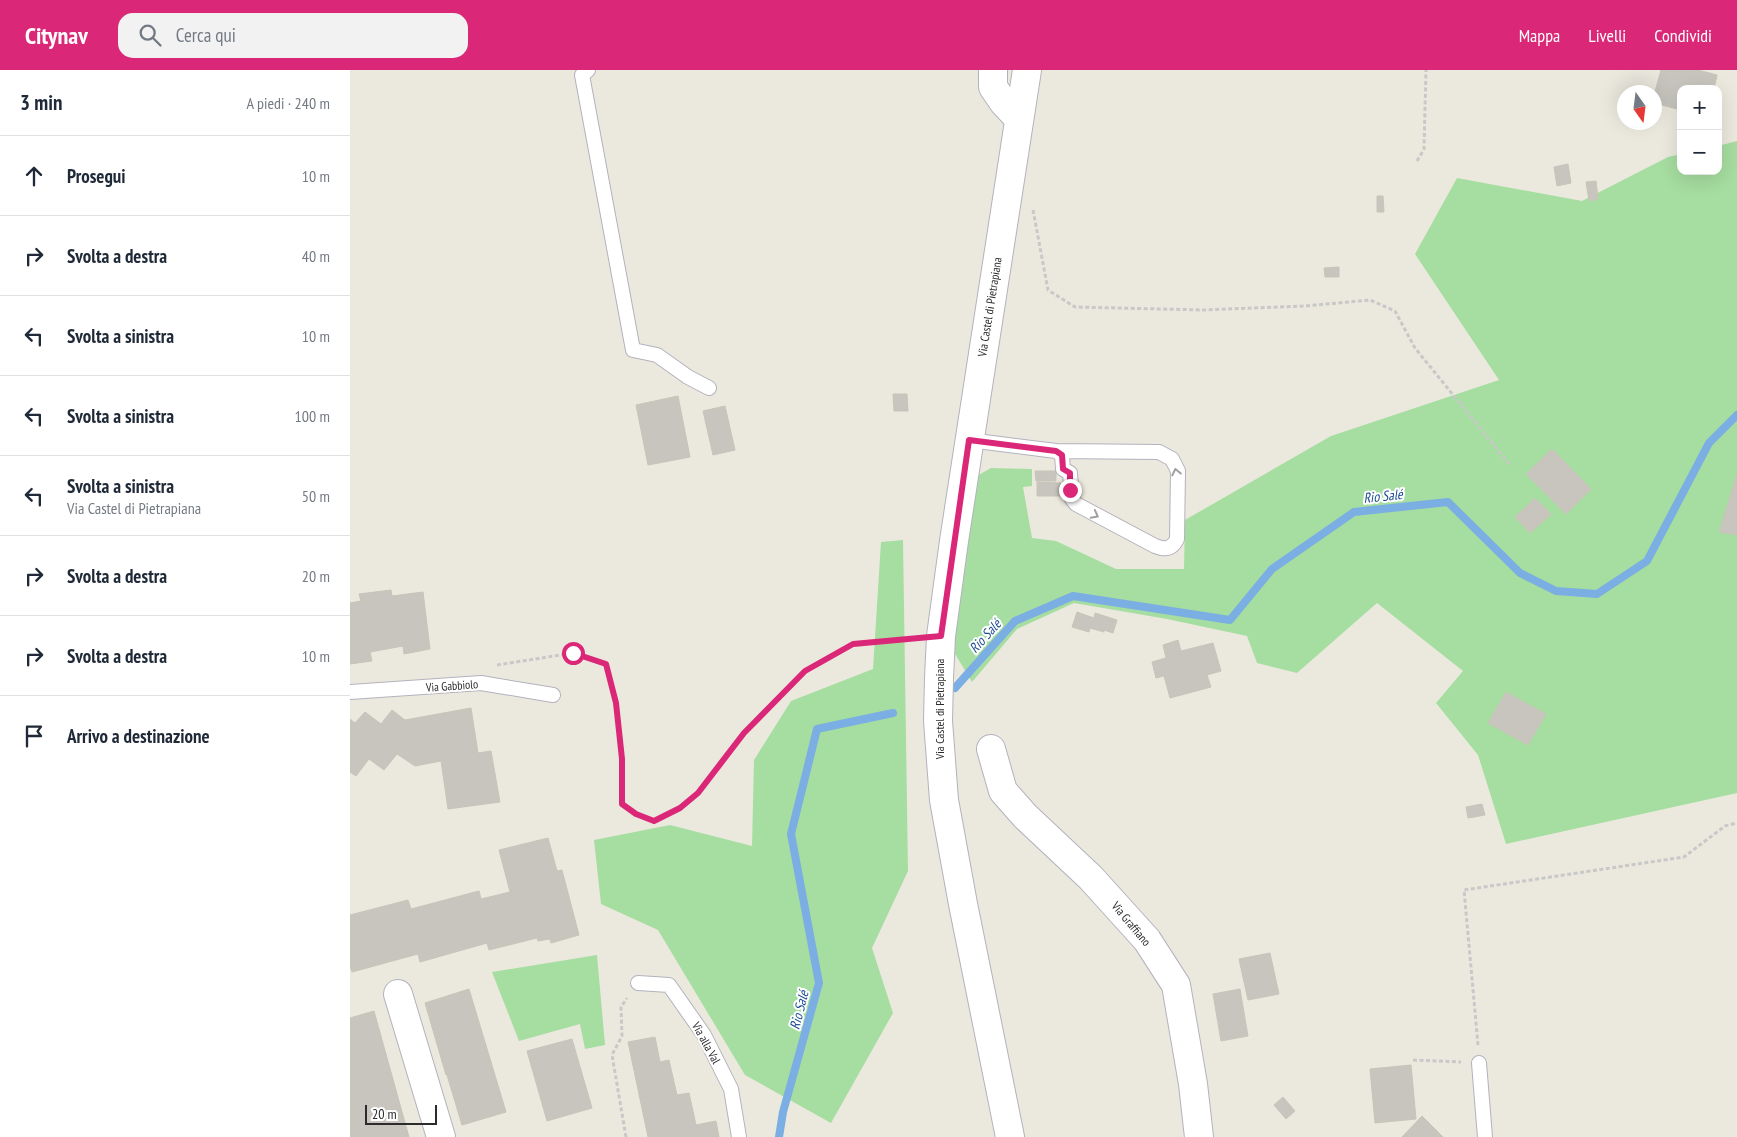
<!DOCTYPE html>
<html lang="it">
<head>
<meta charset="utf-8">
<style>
	:root { --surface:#fff; --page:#f2f2f3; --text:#1f2937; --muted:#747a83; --line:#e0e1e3; --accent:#db2777 }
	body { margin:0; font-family:"PT Sans Narrow",sans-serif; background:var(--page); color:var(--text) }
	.controls { position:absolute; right:15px; top:15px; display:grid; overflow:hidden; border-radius:10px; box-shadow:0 5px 20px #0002 }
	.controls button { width:45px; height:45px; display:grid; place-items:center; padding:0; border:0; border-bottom:1px solid var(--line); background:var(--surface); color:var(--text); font:25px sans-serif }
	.compass { position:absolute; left:1267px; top:15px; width:45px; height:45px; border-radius:50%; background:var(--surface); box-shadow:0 5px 20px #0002; rotate:166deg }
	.scale { position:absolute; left:15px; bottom:12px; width:72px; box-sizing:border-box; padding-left:5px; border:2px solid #2b2b2b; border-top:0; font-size:14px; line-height:18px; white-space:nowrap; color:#2b2b2b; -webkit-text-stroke:4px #fff; paint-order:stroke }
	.stop { position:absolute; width:15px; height:15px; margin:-11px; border:4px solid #db2777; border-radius:50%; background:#fff }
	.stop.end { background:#db2777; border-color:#fff; box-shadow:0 1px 5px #0008 }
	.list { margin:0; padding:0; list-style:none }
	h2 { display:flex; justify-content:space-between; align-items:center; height:65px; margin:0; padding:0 20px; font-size:21px }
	h2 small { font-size:16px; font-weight:400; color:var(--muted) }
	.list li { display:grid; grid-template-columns:32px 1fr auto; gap:15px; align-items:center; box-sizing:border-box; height:80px; padding:0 20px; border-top:1px solid var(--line) }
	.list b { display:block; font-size:19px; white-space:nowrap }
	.list p { margin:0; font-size:16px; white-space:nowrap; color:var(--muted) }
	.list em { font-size:16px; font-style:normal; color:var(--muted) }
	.icon { flex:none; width:28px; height:28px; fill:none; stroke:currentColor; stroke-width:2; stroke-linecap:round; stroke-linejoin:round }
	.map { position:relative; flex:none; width:1387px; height:1067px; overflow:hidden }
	header { display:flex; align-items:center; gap:30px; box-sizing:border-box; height:70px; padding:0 25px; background:var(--accent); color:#fff }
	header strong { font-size:24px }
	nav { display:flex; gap:28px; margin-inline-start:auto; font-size:18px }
	.search { width:350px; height:45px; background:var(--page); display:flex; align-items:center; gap:12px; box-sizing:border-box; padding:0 18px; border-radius:15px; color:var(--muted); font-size:19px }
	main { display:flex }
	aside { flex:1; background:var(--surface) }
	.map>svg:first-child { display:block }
	.green { fill:#a6dda0 }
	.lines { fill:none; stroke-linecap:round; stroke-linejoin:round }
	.stream { stroke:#7baee3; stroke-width:8 }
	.building { fill:#c7c5be; stroke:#c7c5b8 }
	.lane-casing { stroke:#b3b2bd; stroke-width:16 }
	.street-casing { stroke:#b3b2bd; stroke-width:30 }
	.secondary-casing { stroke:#b3b2bd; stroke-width:30 }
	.path { stroke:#c8c8c8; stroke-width:3; stroke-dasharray:4 2.5; stroke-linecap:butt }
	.lane { stroke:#fff; stroke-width:14 }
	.street { stroke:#fff; stroke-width:28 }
	.secondary { stroke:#fff; stroke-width:28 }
	.oneway { stroke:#a0a0a0 }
	.route { stroke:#db2777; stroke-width:6 }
	.labels { text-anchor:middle; stroke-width:4; stroke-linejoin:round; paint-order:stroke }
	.street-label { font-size:12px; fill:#2b2b2b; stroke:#fff }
	.water-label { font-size:14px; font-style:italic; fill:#1a4a90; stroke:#fff }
</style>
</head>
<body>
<header>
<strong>Citynav</strong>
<div class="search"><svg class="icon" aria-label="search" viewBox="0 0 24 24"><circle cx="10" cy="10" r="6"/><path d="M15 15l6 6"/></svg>Cerca qui</div>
<nav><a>Mappa</a><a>Livelli</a><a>Condividi</a></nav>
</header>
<main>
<aside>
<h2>3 min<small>A piedi · 240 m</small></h2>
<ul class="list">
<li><svg class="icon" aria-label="ahead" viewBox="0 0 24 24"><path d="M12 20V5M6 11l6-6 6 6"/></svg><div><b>Prosegui</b></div><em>10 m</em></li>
<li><svg class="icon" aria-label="right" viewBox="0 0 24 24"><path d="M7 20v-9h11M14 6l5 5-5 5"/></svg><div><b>Svolta a destra</b></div><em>40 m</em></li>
<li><svg class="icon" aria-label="left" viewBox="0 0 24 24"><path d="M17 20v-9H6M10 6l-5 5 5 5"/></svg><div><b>Svolta a sinistra</b></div><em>10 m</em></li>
<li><svg class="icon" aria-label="left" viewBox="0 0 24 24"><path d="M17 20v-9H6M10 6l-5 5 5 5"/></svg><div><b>Svolta a sinistra</b></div><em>100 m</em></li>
<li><svg class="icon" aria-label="left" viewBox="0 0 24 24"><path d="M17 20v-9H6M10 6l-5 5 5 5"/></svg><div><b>Svolta a sinistra</b><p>Via Castel di Pietrapiana</p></div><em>50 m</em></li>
<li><svg class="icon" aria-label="right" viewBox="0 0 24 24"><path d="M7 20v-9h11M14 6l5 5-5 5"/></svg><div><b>Svolta a destra</b></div><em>20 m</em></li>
<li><svg class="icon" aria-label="right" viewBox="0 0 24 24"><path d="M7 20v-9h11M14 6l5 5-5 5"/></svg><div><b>Svolta a destra</b></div><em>10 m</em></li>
<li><svg class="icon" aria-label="arrive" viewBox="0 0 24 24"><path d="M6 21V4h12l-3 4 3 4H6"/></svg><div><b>Arrivo a destinazione</b></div></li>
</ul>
</aside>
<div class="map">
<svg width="1387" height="1067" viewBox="0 0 1387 1067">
	<rect width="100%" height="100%" fill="#ebe9de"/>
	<path class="green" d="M1387,71V723L1156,774L1128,685L1086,633L1113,601L1027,533L947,603L907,593L897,566L817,549L724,533L667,559L622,612L596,569L618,411L641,398L682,399V416L673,417L682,468L706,471L766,499H834L835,450L981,366L1149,310L1065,184L1107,108L1232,131L1318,87L1331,84V101H1368V76Z
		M553,470L558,801L522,878L543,943L481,1053L395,1005L308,860L251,834L244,770L320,755L402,776L404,690L441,631L523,599L531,472Z
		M247,885L255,975L235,979L230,954L169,971L142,902Z"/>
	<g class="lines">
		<path class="stream" d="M605,618L665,551L723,526L880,550L922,499L1004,442L1098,432L1170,503L1206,521L1247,524L1297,491L1359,373L1387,345
			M429,1067L433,1042L469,913L441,764L467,659L543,643"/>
	</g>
	<path class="building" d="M1311,0H1348L1367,5L1364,19H1331V40L1304,33V25Z
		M1218,94L1221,113L1207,116L1204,97Z
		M1246,111L1248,129L1239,131L1236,112Z
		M1027,126H1033L1034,142H1027Z
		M989,197V207H975L974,198Z
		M543,324H557L558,341H544Z
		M328,326L340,387L298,395L286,335Z
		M375,336L385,380L363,385L353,341Z
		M1202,379L1241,419L1216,444L1176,404Z
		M685,401H706V411H686Z
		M1387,404V465L1369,462Z
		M687,412L711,413L712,426H687Z
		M1185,428L1201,444L1180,463L1165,447Z
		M41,520L42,526L73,522L80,579L54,584L53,576L20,582L22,591L0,594V533L11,531L9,524Z
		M727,542L744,548L745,543L767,550L763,563L754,560V562L740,558L739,562L722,557Z
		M828,570L831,581L863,573L871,601L857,605L861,617L820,628L814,606L806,608L802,592L816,588L813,575Z
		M1156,622L1196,644L1178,675L1138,653Z
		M121,638L128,683L141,681L150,732L98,739L91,691L65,696L47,684L34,700L19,689L6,706L0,702V649L5,653L15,642L31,654L42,640L55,650Z
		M1132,734L1135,745L1118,748L1116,737Z
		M198,768L207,801L212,800L229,865L201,873L200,869L188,871L187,868L139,880L137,873L70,892L68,884L2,902L0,896V845L58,830L61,839L129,821L131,829L160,822L149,780Z
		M920,883L929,924L898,930L889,889Z
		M119,919L141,992L96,1005L75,933Z
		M890,919L898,966L871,971L863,924Z
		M24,941L59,1067H0V948Z
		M305,967L310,992L319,990L327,1025L339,1023L346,1055L366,1051L369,1067H298L278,972Z
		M222,969L242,1038L197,1051L177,981Z
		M141,992L156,1042L112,1055L97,1005Z
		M1061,995L1066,1049L1025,1053L1020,999Z
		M933,1027L945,1041L936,1049L924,1035Z
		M1072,1046L1093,1067H1052Z"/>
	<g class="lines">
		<defs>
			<path id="lane" d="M238,0L232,5L283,280L307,285L338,307L359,318
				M619,370L706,381L809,382L822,389L828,401L827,469C822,479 815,480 805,476L726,434L722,429L720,403L713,399L712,385L706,381
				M0,622L131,613L203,625
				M288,913L319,915L354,965L381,1019L389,1067
				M1129,993L1135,1067"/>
			<path id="street" d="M643,0V17L654,33L669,49
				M641,679L653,721L675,746L741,808L797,870L826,915L843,1014L849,1067
				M48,924L91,1067"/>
			<path id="secondary" d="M660,1067L613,834L594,730L588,651L589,608L591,566L604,471L677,0"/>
		</defs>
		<use href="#lane" class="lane-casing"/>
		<use href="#street" class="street-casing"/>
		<use href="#secondary" class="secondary-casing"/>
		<path class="path" d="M1067,91L1074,79L1076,0
			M683,140L698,220L725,237L853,240L955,236L1020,230L1045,241L1065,278L1160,395
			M147,595L223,583L257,594L266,633L272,689V734L286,744L304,751L330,738L348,723L394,663L455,601L503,574L566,568
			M1128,975L1114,820L1334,787L1375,756L1387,753
			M1063,990L1111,992
			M276,1067L262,985L272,966L271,937L277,928"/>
		<use href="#lane" class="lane"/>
		<use href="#street" class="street"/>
		<use href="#secondary" class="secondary"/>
	</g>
	<defs><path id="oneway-chevron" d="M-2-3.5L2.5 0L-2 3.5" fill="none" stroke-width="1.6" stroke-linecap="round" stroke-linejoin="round" transform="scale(1.25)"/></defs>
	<g class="oneway">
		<use href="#oneway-chevron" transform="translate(826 402) rotate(-102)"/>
		<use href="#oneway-chevron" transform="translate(745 445) rotate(28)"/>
	</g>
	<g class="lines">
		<path class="route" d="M223,583L256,594L266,633L272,689V734L286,744L304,751L330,738L348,723L394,663L455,601L503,574L591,566L619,370L706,381L712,385L713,399L720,403V420"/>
	</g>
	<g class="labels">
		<g class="street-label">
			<text transform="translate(640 237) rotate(-81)" y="4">Via Castel di Pietrapiana</text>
			<text transform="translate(102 616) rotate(-4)" y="4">Via Gabbiolo</text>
			<text transform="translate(590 639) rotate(-90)" y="4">Via Castel di Pietrapiana</text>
			<text transform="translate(781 854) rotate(50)" y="4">Via Graffiano</text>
			<text transform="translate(356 973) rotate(61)" y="4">Via alla Val</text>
		</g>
		<g class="water-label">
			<text transform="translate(1033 426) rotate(-6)" y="5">Rio Salé</text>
			<text transform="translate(635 566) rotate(-48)" y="5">Rio Salé</text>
			<text transform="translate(449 940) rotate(-76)" y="5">Rio Salé</text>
		</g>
	</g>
</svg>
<div class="controls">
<button>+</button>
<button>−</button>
</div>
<svg class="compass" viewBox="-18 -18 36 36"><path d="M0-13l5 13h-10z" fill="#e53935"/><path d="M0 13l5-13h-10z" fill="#747a83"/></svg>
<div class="scale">20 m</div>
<div class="stop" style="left:223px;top:583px"></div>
<div class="stop end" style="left:720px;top:420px"></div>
</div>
</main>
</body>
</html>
